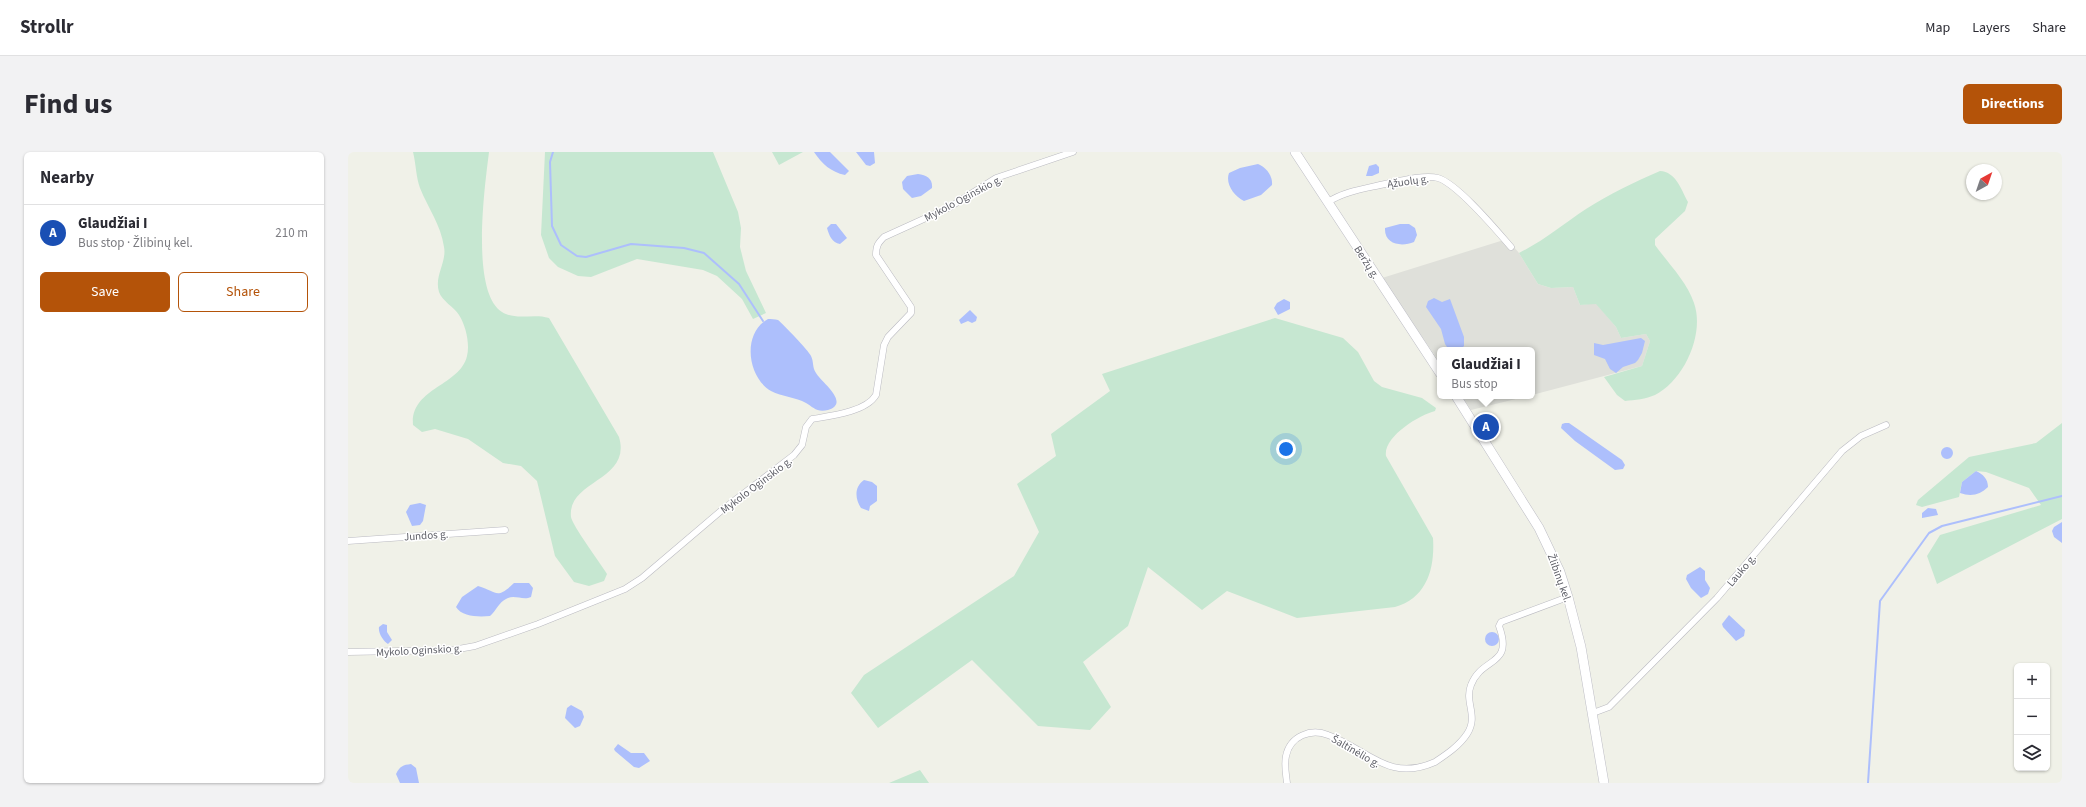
<!DOCTYPE html>
<html lang="en">
<head>
<meta charset="utf-8">
<style>
	:root { --surface:#fff; --page:#f2f2f3; --text:#2b2b33; --muted:#7c7c81; --line:#e1e1e2; --accent:#b45309 }
	body { margin:0; font-family:"Source Sans 3",sans-serif; background:var(--page); color:var(--text) }
	.controls { position:absolute; right:12px; bottom:12px; display:grid; overflow:hidden; border-radius:6px; box-shadow:0 1px 3px #0004 }
	.controls button { width:36px; height:36px; display:grid; place-items:center; padding:0; border:0; border-bottom:1px solid var(--line); background:var(--surface); color:var(--text); font:20px sans-serif }
	.compass { position:absolute; left:1618px; top:12px; width:36px; height:36px; border-radius:50%; background:var(--surface); box-shadow:0 1px 3px #0004; rotate:40deg }
	.you { position:absolute; left:938px; top:297px; width:14px; height:14px; margin:-10px; border:3px solid #fff; border-radius:50%; background:#1a73e8; box-shadow:0 0 0 6px #1a73e833 }
	.badge { display:grid; place-items:center; width:26px; height:26px; border-radius:50%; background:var(--accent); color:#fff; font-size:13px; font-weight:700 }
	.pin { position:absolute; translate:-50% -50%; border:2px solid #fff; box-shadow:0 1px 4px #0006 }
	.popup { position:absolute; left:1089px; top:195px; width:98px; height:52px; box-sizing:border-box; display:grid; place-content:center; border-radius:6px; background:var(--surface); filter:drop-shadow(0 1px 3px #0005); font-size:13px; white-space:nowrap; color:var(--muted) }
	.popup b { font-size:15px; color:var(--text) }
	.popup::after { content:''; position:absolute; left:50%; top:100%; margin-left:-8px; border:8px solid transparent; border-top-color:var(--surface) }
	.list { margin:0; padding:0; list-style:none }
	h2 { display:flex; justify-content:space-between; align-items:center; height:52px; margin:0; padding:0 16px; font-size:17px }
	h2 small { font-size:13px; font-weight:400; color:var(--muted) }
	.list li { display:grid; grid-template-columns:26px 1fr auto; gap:12px; align-items:center; box-sizing:border-box; height:56px; padding:0 16px; border-top:1px solid var(--line) }
	.list b { display:block; font-size:15px; white-space:nowrap }
	.list p { margin:0; font-size:13px; white-space:nowrap; color:var(--muted) }
	.list em { font-size:13px; font-style:normal; color:var(--muted) }
	.actions { display:flex; gap:8px; padding:12px 16px }
	.actions a { flex:1; padding:9px 0; border:1px solid var(--accent); border-radius:6px; text-align:center; font-size:14px; color:var(--accent) }
	.actions .main { background:var(--accent); color:#fff }
	.icon { flex:none; width:22px; height:22px; fill:none; stroke:currentColor; stroke-width:2; stroke-linecap:round; stroke-linejoin:round }
	.map { position:relative; flex:none; width:1714px; height:631px; overflow:hidden; border-radius:6px }
	header { display:flex; align-items:center; gap:24px; box-sizing:border-box; height:56px; padding:0 20px; background:var(--surface); border-bottom:1px solid var(--line) }
	header strong { font-size:19px }
	nav { display:flex; gap:22px; margin-inline-start:auto; font-size:14px }
	.intro { display:flex; align-items:center; justify-content:space-between; box-sizing:border-box; height:96px; padding:0 24px }
	h1 { margin:0; font-size:28px }
	.button { padding:10px 18px; border-radius:6px; background:var(--accent); color:#fff; font-size:14px; font-weight:700 }
	main { display:flex; gap:24px; padding:0 24px }
	aside { flex:1; background:var(--surface); border-radius:6px; box-shadow:0 1px 3px #0004 }
	.map>svg:first-child { display:block }
	.industrial { fill:#dfe0da }
	.green { fill:#c6e7d1 }
	.water { fill:#adbffc }
	.lines { fill:none; stroke-linecap:round; stroke-linejoin:round }
	.stream { stroke:#adbffc; stroke-width:2 }
	.street-casing { stroke:#babac1; stroke-width:7 }
	.secondary-casing { stroke:#bdbdc5; stroke-width:10 }
	.street { stroke:#fff; stroke-width:6 }
	.secondary { stroke:#fff; stroke-width:9 }
	.labels { text-anchor:middle; stroke-width:3; stroke-linejoin:round; paint-order:stroke }
	.street-label { font-size:11px; fill:#5f6068; stroke:#fff }
</style>
</head>
<body>
<header>
<strong>Strollr</strong>
<nav><a>Map</a><a>Layers</a><a>Share</a></nav>
</header>
<div class="intro"><h1>Find us</h1><a class="button">Directions</a></div>
<main>
<aside>
<h2>Nearby<small></small></h2>
<ul class="list">
<li><span class="badge" style="background:#1a4fb4">A</span><div><b>Glaudžiai I</b><p>Bus stop · Žlibinų kel.</p></div><em>210 m</em></li>
</ul>
<div class="actions"><a class="main">Save</a><a>Share</a></div>
</aside>
<div class="map">
<svg width="1714" height="631" viewBox="0 0 1714 631">
	<rect width="100%" height="100%" fill="#f0f1e8"/>
	<path class="industrial" d="M1159,87L1171,101L1190,132L1203,136L1225,135L1232,153L1248,151L1268,175L1273,186L1298,182L1302,189L1294,214L1184,243V198H1092V211L1034,126Z
		M1114,244H1180L1123,258Z"/>
	<path class="green" d="M65,0H141C137,33 122,140 154,160C168,169 185,161 201,166L271,285C284,329 219,328 223,365C224,373 253,412 259,422L256,429L241,434L226,430L207,404L189,329L173,314L155,311L120,287L87,277L74,280L65,273C62,236 112,234 119,204C122,192 118,174 111,163C106,155 94,149 91,140C86,124 99,110 96,95C93,73 80,56 72,36C68,25 68,12 65,0Z
		M197,0H365L390,60L393,76L392,95L398,119L418,161L405,167L394,147L369,124L355,118L289,107L243,125L230,124L210,115L201,106L193,83Z
		M424,0H455L431,13Z
		M1312,19C1328,20 1333,37 1340,50L1337,59L1307,87V93C1320,111 1339,130 1346,151C1357,182 1336,228 1307,243C1298,247 1287,248 1277,249L1269,243L1256,225L1294,214L1302,189L1298,182L1273,186L1268,175L1248,152L1232,153L1225,135L1203,136L1190,132L1171,101C1197,88 1215,72 1238,57C1262,42 1286,30 1312,19Z
		M927,166L995,186L1010,200L1026,229L1034,235L1074,246L1088,256L1087,259C1071,263 1035,285 1038,304L1085,386C1087,416 1079,446 1047,455L949,466L879,439L854,458L800,415L780,474L735,510L763,555L742,578L690,574L624,508L530,576L503,541L516,523L666,424L691,380L669,332L708,304L703,282L762,239L754,222Z
		M1714,271V367L1589,432L1579,404L1592,383L1693,353L1681,336L1638,320L1628,319L1614,330L1611,345L1574,355L1568,353L1570,348L1621,305L1688,291Z
		M572,618L581,631H541Z"/>
	<path class="water" d="M466,0H482L501,19L497,23C483,20 474,12 466,0Z
		M508,0H526L527,11L522,14L518,13Z
		M910,12C918,15 925,24 924,33L913,43L896,49C886,44 877,32 881,21L892,16Z
		M1028,12L1031,15V21L1024,24H1018L1021,14Z
		M570,22C579,23 585,27 584,36L573,44L564,46L555,37L554,30L559,24Z
		M483,72H488L499,86L492,92C484,91 481,83 479,76Z
		M1052,72H1061L1067,76L1069,83L1066,90C1054,95 1036,93 1037,76Z
		M1086,146L1094,150L1102,147L1116,185V194L1112,198H1101L1097,192L1093,177L1078,155L1080,149Z
		M936,147L942,150V157L930,163L926,156L929,151Z
		M622,158L629,165L628,169L624,171L620,169L613,172L611,168Z
		M420,167C423,167 427,167 430,168C434,171 461,199 463,204C466,210 464,215 468,221C473,230 503,251 480,258C469,261 465,255 458,251C448,245 434,245 423,239C399,225 394,181 420,167Z
		M1293,186L1297,189L1294,201L1290,208L1287,211L1275,215L1268,221L1262,217L1257,207L1246,203V191L1255,193Z
		M1217,271H1221L1274,308L1277,313L1275,317L1267,318L1227,289L1213,276L1214,272Z
		M1593 301a6 6 0 1 1 12 0a6 6 0 1 1-12 0Z
		M1628,319C1635,322 1640,327 1640,335C1632,343 1623,345 1612,341L1614,330Z
		M516,328L524,330L529,334V349L522,354L521,359L513,356C507,347 506,335 516,328Z
		M72,351L78,353L75,369L72,373L64,374L58,360L62,353Z
		M1580,356L1588,357L1590,363L1574,366V361Z
		M1714,370V391L1706,385L1704,379L1706,375Z
		M1352,415L1357,419V428L1362,436L1360,442L1353,446L1343,436L1338,427L1339,423Z
		M166,431H181L185,436L183,445C175,449 166,442 158,447C151,450 148,459 142,464C131,465 114,465 108,455L114,445L130,434C150,440 148,448 166,431Z
		M1381,463L1397,478L1396,484L1388,489L1375,475L1374,472Z
		M35,472L39,473V480L44,488L40,492C35,489 30,481 31,475Z
		M1137 487a7 7 0 1 1 14 0a7 7 0 1 1-14 0Z
		M223,553L234,559L236,565L232,574L227,576L217,566L219,556Z
		M270,592L283,601H296L302,609L291,616L286,615L267,599L266,597Z
		M63,612L68,616L71,631H52L48,622C52,614 55,613 63,612Z"/>
	<g class="lines">
		<path class="stream" d="M205,0L202,10L204,74L213,93L229,104L238,105L283,92L336,96L356,101L391,132L415,169
			M1520,631L1532,449L1581,381L1594,374L1714,344"/>
		<defs>
			<path id="street" d="M980,50C995,40 1014,37 1032,33C1047,30 1076,22 1090,26C1110,32 1149,79 1163,95
				M0,389L157,378
				M0,500L105,498L127,494L190,472L277,437L294,426L374,358L446,303L454,293L458,275L464,267C482,264 518,260 528,243L536,193L540,185L563,161V155L528,103C528,94 530,91 536,85L602,55L648,26L725,0
				M1245,561L1261,555L1369,446L1494,299L1513,284L1538,273
				M939,631C938,622 936,613 938,604C942,584 963,576 980,583C1020,597 1040,631 1087,610C1099,602 1111,594 1119,582C1131,564 1116,550 1123,533C1134,504 1166,515 1151,474L1153,470L1220,445"/>
			<path id="secondary" d="M947,0L1092,221
				M1108,244L1191,376L1212,420L1220,445L1233,495L1256,631"/>
		</defs>
		<use href="#street" class="street-casing"/>
		<use href="#secondary" class="secondary-casing"/>
		<use href="#street" class="street"/>
		<use href="#secondary" class="secondary"/>
	</g>
	<g class="labels">
		<g class="street-label">
			<text transform="translate(1060 29) rotate(-8)" y="4">Ąžuolų g.</text>
			<text transform="translate(615 46) rotate(-28)" y="4">Mykolo Oginskio g.</text>
			<text transform="translate(1019 110) rotate(57)" y="4">Beržų g.</text>
			<text transform="translate(408 333) rotate(-37)" y="4">Mykolo Oginskio g.</text>
			<text transform="translate(78 383) rotate(-4)" y="4">Jundos g.</text>
			<text transform="translate(1393 418) rotate(-50)" y="4">Lauko g.</text>
			<text transform="translate(1212 426) rotate(70)" y="4">Žlibinų kel.</text>
			<text transform="translate(71 498) rotate(-3)" y="4">Mykolo Oginskio g.</text>
			<text transform="translate(1008 599) rotate(30)" y="4">Šaltinėlio g.</text>
		</g>
	</g>
</svg>
<div class="controls">
<button>+</button>
<button>−</button>
<button><svg class="icon" aria-label="layers" viewBox="0 0 24 24"><path d="M12 4l9 5-9 5-9-5zM3 14l9 5 9-5"/></svg></button>
</div>
<svg class="compass" viewBox="-18 -18 36 36"><path d="M0-13l5 13h-10z" fill="#e53935"/><path d="M0 13l5-13h-10z" fill="#7c7c81"/></svg>
<div class="you"></div>
<div class="pin badge" style="left:1138px;top:275px;background:#1a4fb4">A</div>
<div class="popup"><b>Glaudžiai I</b>Bus stop</div>
</div>
</main>
</body>
</html>
